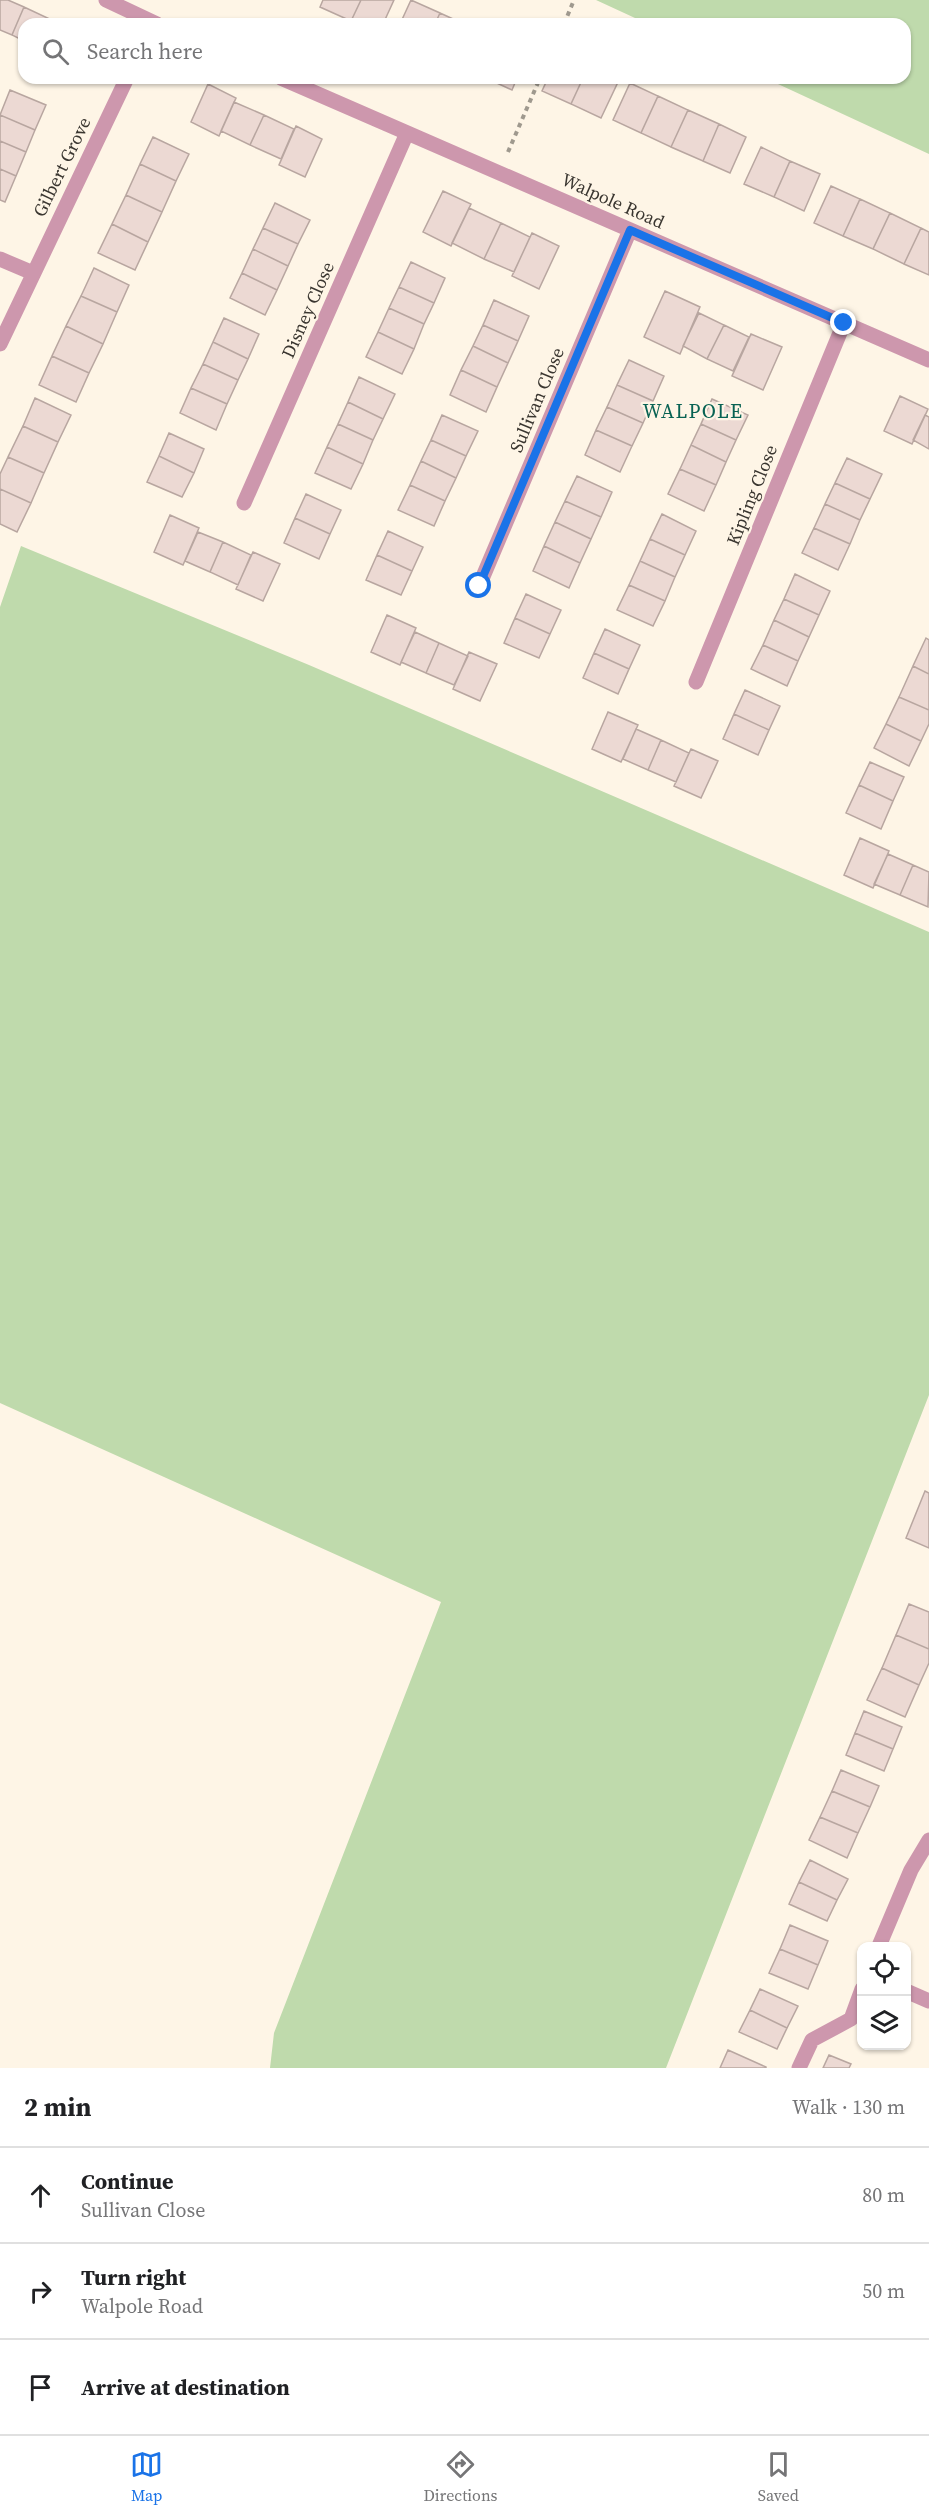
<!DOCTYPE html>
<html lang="en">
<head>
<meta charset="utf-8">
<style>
	:root { --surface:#fff; --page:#f2f2f2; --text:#202124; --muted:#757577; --line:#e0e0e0; --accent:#1a73e8 }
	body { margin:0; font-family:"Source Serif 4",serif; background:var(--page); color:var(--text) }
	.controls { position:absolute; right:18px; bottom:18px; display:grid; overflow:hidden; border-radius:12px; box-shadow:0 2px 4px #0004 }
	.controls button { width:54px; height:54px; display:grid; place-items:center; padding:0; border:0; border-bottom:2px solid var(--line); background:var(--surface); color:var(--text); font:30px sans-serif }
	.stop { position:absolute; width:18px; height:18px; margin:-14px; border:4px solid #1a73e8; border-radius:50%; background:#fff }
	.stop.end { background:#1a73e8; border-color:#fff; box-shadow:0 2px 6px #0008 }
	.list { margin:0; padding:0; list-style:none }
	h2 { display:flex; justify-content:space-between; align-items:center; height:78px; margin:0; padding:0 24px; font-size:26px }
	h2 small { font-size:20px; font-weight:400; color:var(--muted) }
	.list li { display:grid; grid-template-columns:39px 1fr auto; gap:18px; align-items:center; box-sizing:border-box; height:96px; padding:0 24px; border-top:2px solid var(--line) }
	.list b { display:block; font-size:22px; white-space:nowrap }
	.list p { margin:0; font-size:20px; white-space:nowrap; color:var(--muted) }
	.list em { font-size:20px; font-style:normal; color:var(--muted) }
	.icon { flex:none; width:33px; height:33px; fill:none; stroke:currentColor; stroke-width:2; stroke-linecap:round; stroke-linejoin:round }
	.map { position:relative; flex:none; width:929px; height:2068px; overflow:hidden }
	.search { position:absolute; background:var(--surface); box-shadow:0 2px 4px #0004; left:18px; right:18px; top:18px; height:66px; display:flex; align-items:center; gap:15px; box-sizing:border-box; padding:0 21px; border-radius:18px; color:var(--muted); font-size:22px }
	.sheet { height:366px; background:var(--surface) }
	nav { display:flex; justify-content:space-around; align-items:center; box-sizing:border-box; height:84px; border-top:2px solid var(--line); background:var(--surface); font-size:16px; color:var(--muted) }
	nav a { display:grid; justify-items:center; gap:3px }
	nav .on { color:var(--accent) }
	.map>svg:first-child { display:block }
	.green { fill:#bfdaac }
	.building { fill:#ecd9d3; stroke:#b8a6a0; stroke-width:1.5 }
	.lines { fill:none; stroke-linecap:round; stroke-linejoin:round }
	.path { stroke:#9f998e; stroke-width:4; stroke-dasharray:4.5 4.5; stroke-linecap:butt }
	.minor { stroke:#cd97ad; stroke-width:15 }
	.route { stroke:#1a73e8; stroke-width:8 }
	.labels { text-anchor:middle; stroke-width:4.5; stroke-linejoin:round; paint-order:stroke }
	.street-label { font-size:18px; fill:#3a3630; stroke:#fef5e6 }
	.neighbourhood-label { font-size:20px; letter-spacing:1.5px; fill:#086253; stroke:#fef5e6 }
</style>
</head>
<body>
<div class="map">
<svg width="929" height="2068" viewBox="0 0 929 2068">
	<rect width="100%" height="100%" fill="#fef5e6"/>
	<path class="green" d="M596,0H929V154L765,78H905V24H648Z
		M21,546L309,665L929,932V1395L666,2068H270L274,2033L441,1602L0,1403V607Z"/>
	<path class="building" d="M0,0H8L24,7L12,35L0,30Z
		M323,0H361L351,21L320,7Z
		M361,0H394L383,24H358L351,21Z
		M411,0L440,13L435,24H400Z
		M24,7L54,21L52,24H24V41L12,35Z
		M440,13L464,24H435Z
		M486,78H517L512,90Z
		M548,78H583L571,104L542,91Z
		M583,78H609L618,82L601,118L571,104Z
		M630,83L658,96L641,133L613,120Z
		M208,84L236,98L219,136L191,122Z
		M10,90L46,105L35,130L0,115Z
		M658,96L688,110L671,147L641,133Z
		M234,102L264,115L250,145L221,131Z
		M688,110L719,124L703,161L671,147Z
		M0,115L35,130L26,152L0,141Z
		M264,115L294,129L281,159L250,145Z
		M719,124L746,137L730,173L703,161Z
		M296,126L322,139L305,177L279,165Z
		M153,137L189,154L176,181L140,164Z
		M0,141L26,152L16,176L0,169Z
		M761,147L790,161L774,197L744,184Z
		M790,161L820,174L804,211L774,197Z
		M140,164L176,181L162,212L126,195Z
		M0,169L16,176L5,202L0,200Z
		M831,186L860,199L843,236L814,223Z
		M443,191L471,204L451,246L423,232Z
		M126,195L162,212L148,242L112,224Z
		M860,199L890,213L873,249L843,236Z
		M275,203L310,220L298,244L263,228Z
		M469,208L501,223L484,259L452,243Z
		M890,213L921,228L904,264L873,249Z
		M501,223L530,237L514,272L484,259Z
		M112,224L148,242L135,270L98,253Z
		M263,228L298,244L288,266L253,249Z
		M921,228L929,232V275L904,264Z
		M532,233L559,246L539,289L512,276Z
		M253,249L288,266L277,290L242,273Z
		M411,262L445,278L434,303L399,287Z
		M94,268L129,285L117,312L81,296Z
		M242,273L277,290L265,315L230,298Z
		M399,287L434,303L424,324L389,308Z
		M665,291L700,307L680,354L644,337Z
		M81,296L117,312L103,344L66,326Z
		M494,300L529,316L518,341L483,325Z
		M389,308L424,324L414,349L378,332Z
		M699,313L724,325L707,359L683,346Z
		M224,318L259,334L248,359L213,342Z
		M483,325L518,341L508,363L473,346Z
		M724,325L749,337L733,371L707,359Z
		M66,326L103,344L89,373L52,356Z
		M378,332L414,349L402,374L366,357Z
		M751,334L782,347L763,390L732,376Z
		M213,342L248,359L238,380L203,364Z
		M473,346L508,363L497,387L461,370Z
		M52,356L89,373L76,402L39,385Z
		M629,360L664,376L653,401L617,385Z
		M203,364L238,380L227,404L191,388Z
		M461,370L497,387L486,412L450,395Z
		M359,377L395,394L383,419L348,402Z
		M617,385L653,401L643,423L607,407Z
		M191,388L227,404L216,430L180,413Z
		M900,396L928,409L912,444L884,431Z
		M35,398L71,415L58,442L23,426Z
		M712,399L748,415L736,440L701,424Z
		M348,402L383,419L373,440L338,424Z
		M607,407L643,423L632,446L596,430Z
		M442,415L478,431L466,456L431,440Z
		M925,415L929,417V449L913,440Z
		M338,424L373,440L363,464L327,447Z
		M701,424L736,440L726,462L691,445Z
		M23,426L58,442L44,473L8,457Z
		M596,430L632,446L620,472L585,455Z
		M169,433L204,449L194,473L159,456Z
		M431,440L466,456L456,478L421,461Z
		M691,445L726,462L716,485L680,469Z
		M327,447L363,464L351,489L315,473Z
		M159,456L194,473L182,497L147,482Z
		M8,457L44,473L31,503L0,489V474Z
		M847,458L882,474L870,499L835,483Z
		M421,461L456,478L445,501L410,485Z
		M680,469L716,485L704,511L668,494Z
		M577,476L612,492L601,517L565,501Z
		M835,483L870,499L860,520L825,504Z
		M410,485L445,501L434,526L398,510Z
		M0,489L31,503L17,532L0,524Z
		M306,494L341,510L330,534L295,518Z
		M565,501L601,517L591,539L555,522Z
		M825,504L860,520L850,544L814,528Z
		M662,514L696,531L685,555L650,539Z
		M170,515L199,528L183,565L154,552Z
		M295,518L330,534L319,559L284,543Z
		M555,522L591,539L580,563L544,546Z
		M814,528L850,544L838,570L802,553Z
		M388,531L423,547L412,571L377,555Z
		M198,532L223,542L210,572L185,561Z
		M650,539L685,555L675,577L640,561Z
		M223,542L251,555L238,585L210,572Z
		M544,546L580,563L569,588L533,571Z
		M253,552L280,564L263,601L236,589Z
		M377,555L412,571L401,595L366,580Z
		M640,561L675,577L665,601L629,585Z
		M795,574L830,591L819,615L784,599Z
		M629,585L665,601L653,626L617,610Z
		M526,594L561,610L550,634L515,618Z
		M784,599L819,615L809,637L774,620Z
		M387,615L416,628L400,665L371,652Z
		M515,618L550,634L539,658L504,643Z
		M774,620L809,637L798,661L763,645Z
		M605,629L640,645L629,669L594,653Z
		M415,632L439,643L426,673L401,662Z
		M926,638L929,640V674L913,666Z
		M439,643L468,656L454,685L426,673Z
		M763,645L798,661L787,686L751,669Z
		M469,652L497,664L480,701L453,689Z
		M594,653L629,669L618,694L583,678Z
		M913,666L929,674V710L899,697Z
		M745,690L780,706L769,730L734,714Z
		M899,697L929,710V724L921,741L886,724Z
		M608,712L638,725L621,762L592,749Z
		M734,714L769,730L758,755L723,739Z
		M886,724L921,741L909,766L874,748Z
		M636,729L661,740L648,770L623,759Z
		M661,740L689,753L676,782L648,770Z
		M691,749L718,761L701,798L674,786Z
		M870,762L904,777L893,801L859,785Z
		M859,785L893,801L881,829L846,813Z
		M860,838L889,851L873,888L844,875Z
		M888,854L913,865L900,895L874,884Z
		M913,865L929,872L928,907L900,895Z
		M925,1491L929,1493V1548L906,1538Z
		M909,1604L929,1612V1649L896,1635Z
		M896,1635L929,1649V1663L919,1685L882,1668Z
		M882,1668L919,1685L905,1717L867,1700Z
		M864,1711L902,1727L893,1749L855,1733Z
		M855,1733L893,1749L884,1771L846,1755Z
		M841,1770L879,1786L870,1807L832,1791Z
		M832,1791L870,1807L858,1833L820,1817Z
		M820,1817L858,1833L847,1858L809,1840Z
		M810,1860L848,1879L837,1900L799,1882Z
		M799,1882L837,1900L827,1921L789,1904Z
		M790,1925L828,1941L818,1965L780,1949Z
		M780,1949L818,1965L808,1989L769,1973Z
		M760,1989L798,2006L787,2028L750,2010Z
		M750,2010L787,2028L777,2049L739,2032Z
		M728,2050L766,2067V2068H720Z
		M829,2055L851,2064L849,2068H823Z"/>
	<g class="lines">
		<path class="path" d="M564,24L574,0
			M508,152L540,78"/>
		<path class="minor" d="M106,0L157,24
			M281,78L929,360
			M0,259L33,273
			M0,344L127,78
			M244,503L407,133
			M479,586L630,230
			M696,682L844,323
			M879,1946L911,1870L929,1840
			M906,1991L929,2001
			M799,2068L812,2040L851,2019L862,1989"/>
	</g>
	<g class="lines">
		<path class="route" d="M479,586L630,230L844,323"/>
	</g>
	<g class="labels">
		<g class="street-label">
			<text transform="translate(62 167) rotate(-64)" y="6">Gilbert Grove</text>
			<text transform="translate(613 201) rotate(24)" y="6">Walpole Road</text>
			<text transform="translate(308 310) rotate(-66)" y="6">Disney Close</text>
			<text transform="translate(537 400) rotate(-67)" y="6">Sullivan Close</text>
			<text transform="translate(752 495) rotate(-68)" y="6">Kipling Close</text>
		</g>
		<g class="neighbourhood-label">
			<text x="693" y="418">WALPOLE</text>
		</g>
	</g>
</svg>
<div class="controls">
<button><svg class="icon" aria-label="locate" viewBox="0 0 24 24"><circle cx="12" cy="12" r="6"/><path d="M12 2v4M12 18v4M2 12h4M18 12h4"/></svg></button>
<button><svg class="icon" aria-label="layers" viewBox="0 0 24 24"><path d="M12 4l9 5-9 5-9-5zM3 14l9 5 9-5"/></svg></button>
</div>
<div class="stop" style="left:479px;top:586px"></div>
<div class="stop end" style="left:844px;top:323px"></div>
<div class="search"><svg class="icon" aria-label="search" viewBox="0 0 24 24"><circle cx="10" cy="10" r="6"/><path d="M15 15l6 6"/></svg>Search here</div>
</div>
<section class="sheet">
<h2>2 min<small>Walk · 130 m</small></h2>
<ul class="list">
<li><svg class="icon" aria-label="ahead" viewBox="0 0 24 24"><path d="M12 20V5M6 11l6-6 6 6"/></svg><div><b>Continue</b><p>Sullivan Close</p></div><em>80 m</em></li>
<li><svg class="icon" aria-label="right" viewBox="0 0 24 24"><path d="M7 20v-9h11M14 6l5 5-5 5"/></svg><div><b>Turn right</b><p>Walpole Road</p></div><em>50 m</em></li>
<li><svg class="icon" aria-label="arrive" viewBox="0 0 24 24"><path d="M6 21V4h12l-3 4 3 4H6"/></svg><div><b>Arrive at destination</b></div></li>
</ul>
</section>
<nav>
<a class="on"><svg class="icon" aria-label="map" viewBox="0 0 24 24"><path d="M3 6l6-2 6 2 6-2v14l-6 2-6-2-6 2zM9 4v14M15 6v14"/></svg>Map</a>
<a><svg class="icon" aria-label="directions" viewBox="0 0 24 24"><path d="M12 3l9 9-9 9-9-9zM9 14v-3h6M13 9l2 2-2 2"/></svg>Directions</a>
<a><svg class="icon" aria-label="saved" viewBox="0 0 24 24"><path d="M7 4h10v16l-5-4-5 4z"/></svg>Saved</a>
</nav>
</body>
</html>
